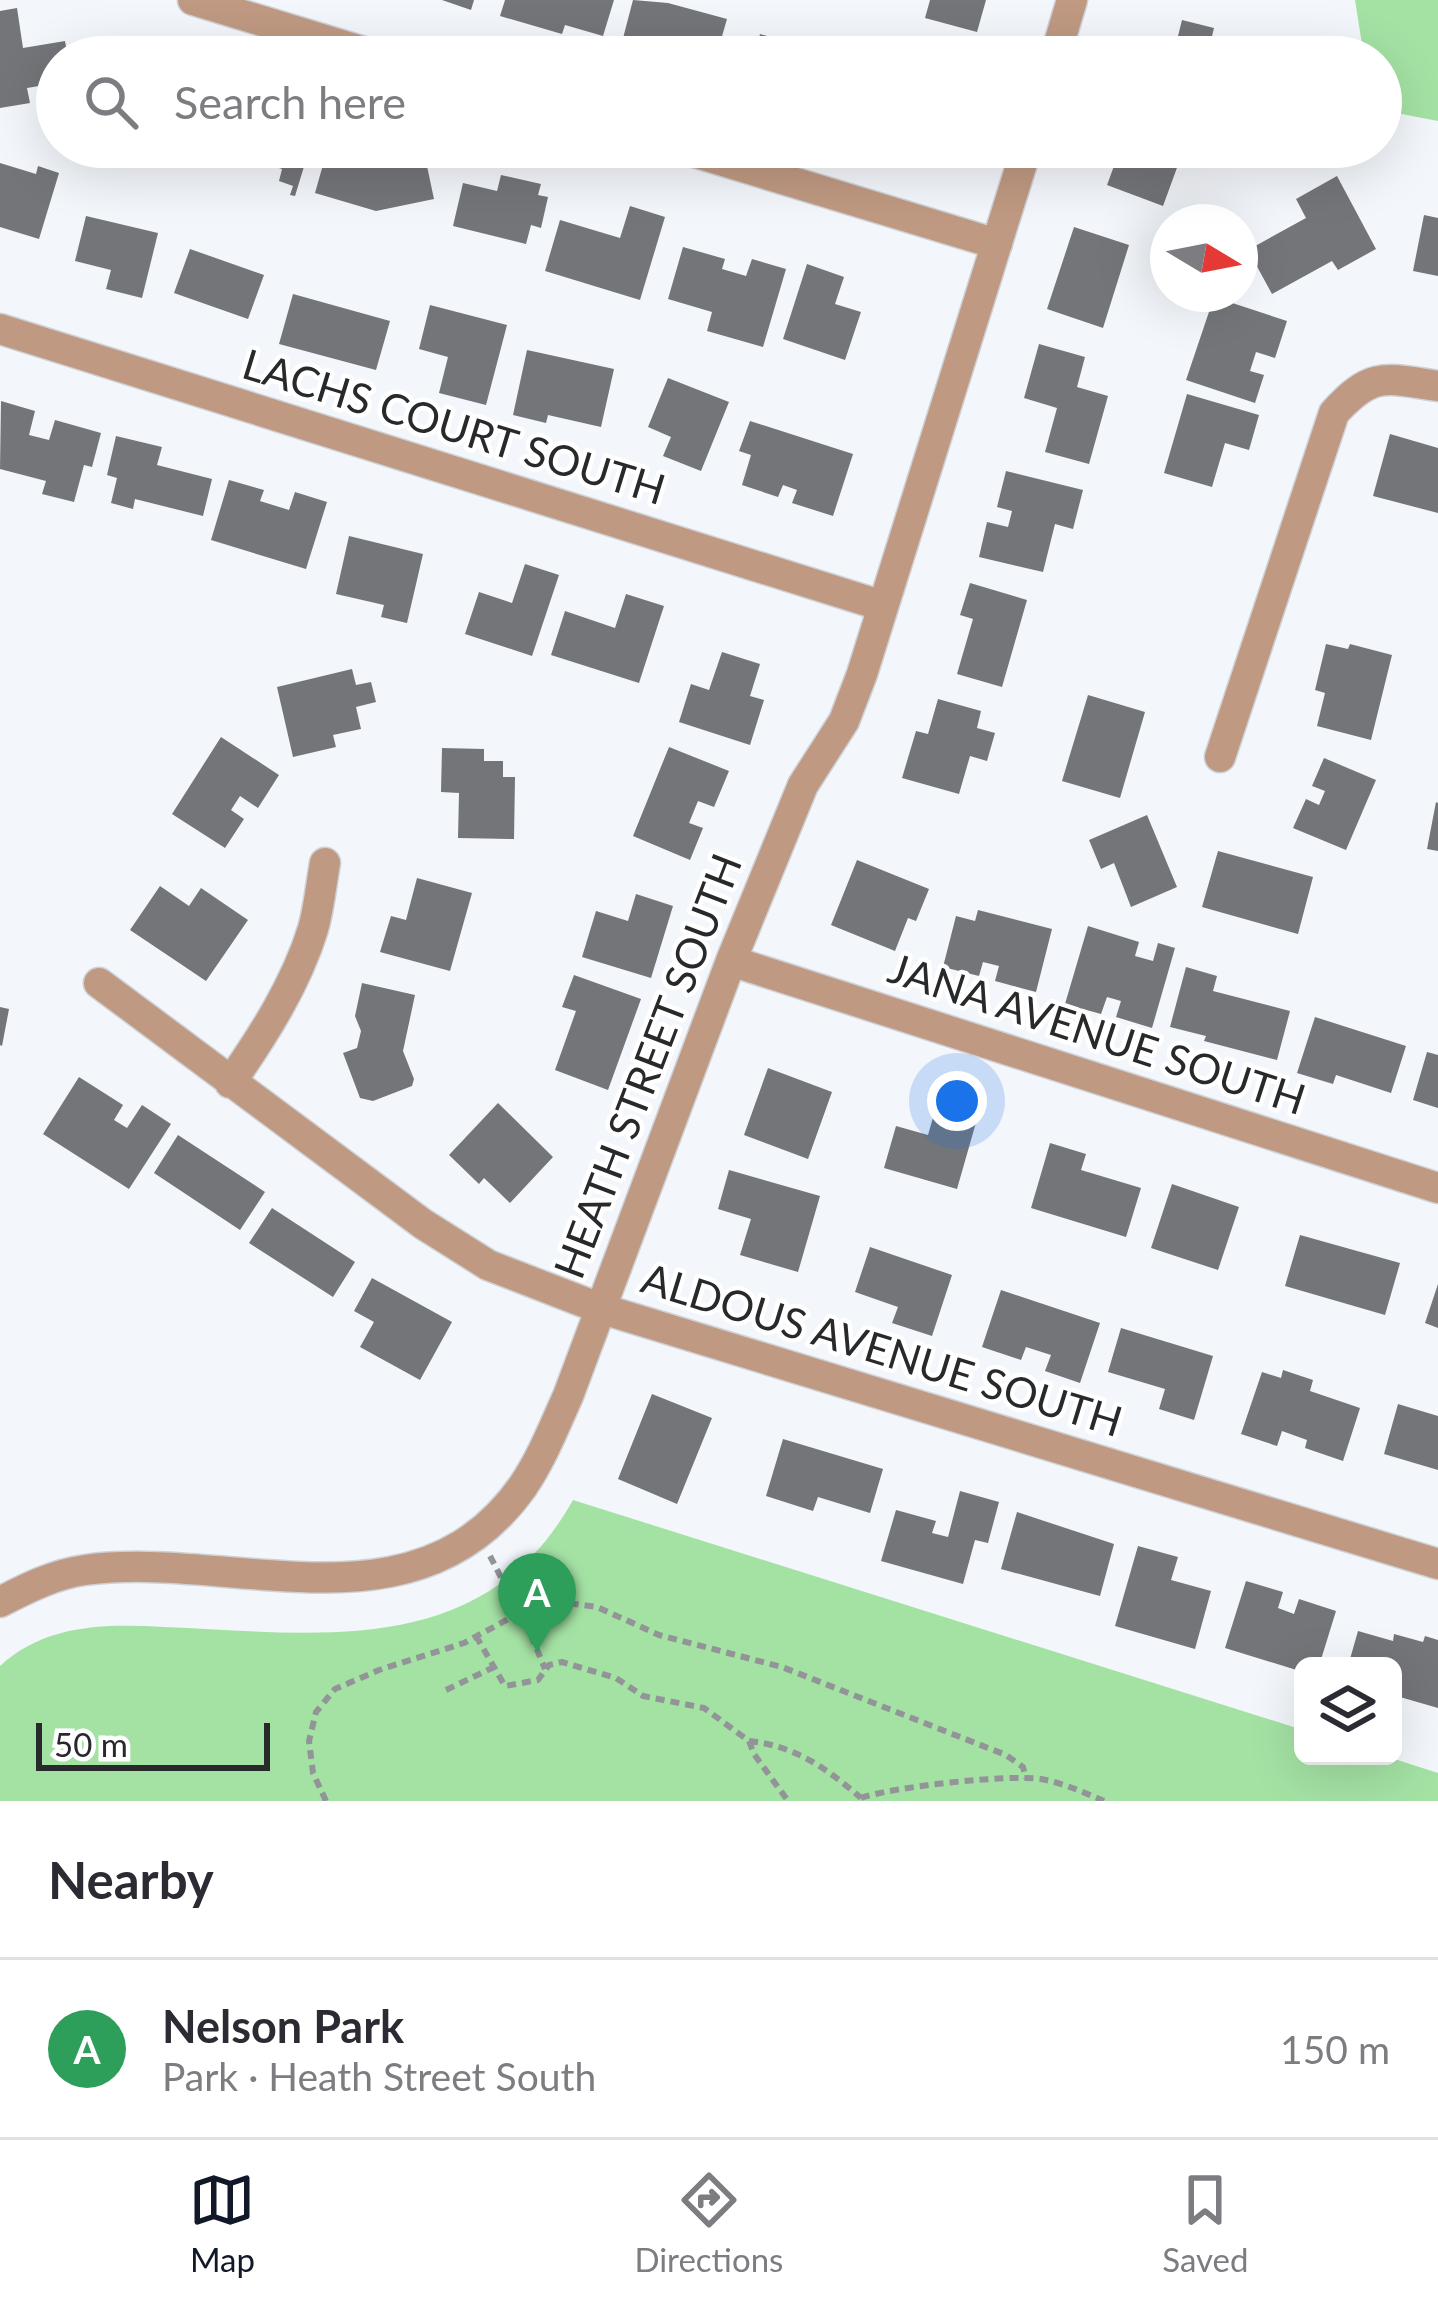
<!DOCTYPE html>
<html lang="en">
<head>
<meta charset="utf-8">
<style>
	:root { --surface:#fff; --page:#f2f2f3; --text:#2b2b33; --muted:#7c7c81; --line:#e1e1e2; --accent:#111827 }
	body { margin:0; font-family:Lato,sans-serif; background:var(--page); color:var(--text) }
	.controls { position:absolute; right:36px; bottom:36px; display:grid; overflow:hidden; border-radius:18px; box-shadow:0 12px 48px #0002 }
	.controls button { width:108px; height:108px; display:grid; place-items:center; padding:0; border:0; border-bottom:3px solid var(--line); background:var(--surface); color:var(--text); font:60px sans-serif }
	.compass { position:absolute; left:1150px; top:204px; width:108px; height:108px; border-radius:50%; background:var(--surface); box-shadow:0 12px 48px #0002; rotate:100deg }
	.scale { position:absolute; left:36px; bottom:30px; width:234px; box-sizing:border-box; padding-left:12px; border:6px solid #28292b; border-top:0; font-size:33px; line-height:42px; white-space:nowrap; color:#28292b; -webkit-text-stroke:9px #fff; paint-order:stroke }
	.you { position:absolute; left:957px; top:1101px; width:42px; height:42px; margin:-30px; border:9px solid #fff; border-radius:50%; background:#1a73e8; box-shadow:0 0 0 18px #1a73e833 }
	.badge { display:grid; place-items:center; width:78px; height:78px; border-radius:50%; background:var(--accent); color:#fff; font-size:39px; font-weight:700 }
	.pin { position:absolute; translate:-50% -99px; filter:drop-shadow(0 3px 6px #0008) }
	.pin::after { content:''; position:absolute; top:63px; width:42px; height:36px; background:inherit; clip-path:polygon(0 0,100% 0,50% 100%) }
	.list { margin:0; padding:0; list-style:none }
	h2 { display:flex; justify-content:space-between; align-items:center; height:156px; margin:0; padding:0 48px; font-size:51px }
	h2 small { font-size:39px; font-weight:400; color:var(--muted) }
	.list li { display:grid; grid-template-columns:78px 1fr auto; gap:36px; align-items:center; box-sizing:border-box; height:180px; padding:0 48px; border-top:3px solid var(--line) }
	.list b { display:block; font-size:45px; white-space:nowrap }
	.list p { margin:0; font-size:39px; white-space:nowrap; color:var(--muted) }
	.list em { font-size:39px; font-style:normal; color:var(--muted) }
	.icon { flex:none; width:66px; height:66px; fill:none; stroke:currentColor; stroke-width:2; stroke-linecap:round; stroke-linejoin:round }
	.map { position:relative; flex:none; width:1438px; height:1801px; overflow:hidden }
	.search { position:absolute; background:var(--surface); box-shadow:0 12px 48px #0002; left:36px; right:36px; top:36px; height:132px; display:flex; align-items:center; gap:30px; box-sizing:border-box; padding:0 42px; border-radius:66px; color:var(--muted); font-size:45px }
	.sheet { height:336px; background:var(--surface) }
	nav { display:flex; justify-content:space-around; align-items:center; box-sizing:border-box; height:168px; border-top:3px solid var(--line); background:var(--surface); font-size:33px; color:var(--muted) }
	nav a { display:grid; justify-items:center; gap:6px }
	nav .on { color:var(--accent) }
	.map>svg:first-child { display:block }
	.green { fill:#a4e2a4 }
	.building { fill:#737579 }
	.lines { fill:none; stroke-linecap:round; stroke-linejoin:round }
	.minor-casing { stroke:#ced1d5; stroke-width:33 }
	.path { stroke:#929497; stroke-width:6; stroke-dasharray:9 6; stroke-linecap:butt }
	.minor { stroke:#bf9982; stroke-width:30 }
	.path-bridge { stroke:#929497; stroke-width:6; stroke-dasharray:9 6; stroke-linecap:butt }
	.labels { text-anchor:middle; stroke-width:9; stroke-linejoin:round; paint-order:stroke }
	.street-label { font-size:42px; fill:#28292b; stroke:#fff }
</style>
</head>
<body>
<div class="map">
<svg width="1438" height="1801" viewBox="0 0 1438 1801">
	<rect width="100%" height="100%" fill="#f3f6fa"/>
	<path class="green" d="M1355,0H1438V121L1381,110V57H1364Z
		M573,1500L1303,1730V1756H1385L1438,1773V1801H0V1666C46,1624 105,1624 164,1627C318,1633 483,1661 573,1500Z"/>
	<path class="building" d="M442,0H474L471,10Z
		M505,0H614L603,36L565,25L562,34L500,16Z
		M633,0L668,3L727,19L716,57H678L622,42Z
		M930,0H986L977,32L925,18Z
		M17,8L23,48L65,41L68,57H57V83L27,88L30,103L0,108V11Z
		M1182,20L1214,28L1207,57H1164L1168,42L1176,44Z
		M760,34L822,52L821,57H754Z
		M1125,48L1154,55V57H1123Z
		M212,147H310L295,196L290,195L293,186L279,181L282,169Z
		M328,147H367L369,160L377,163L424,152L434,199L376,211L315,193Z
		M1121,147H1164L1182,154L1163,206L1107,185Z
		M0,163L36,174L38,166L59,173L39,239L0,227Z
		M501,175L541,184L538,195L548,197L541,228L531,225L526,244L453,226L463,183L497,191Z
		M1337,176L1376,249L1338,270L1332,261L1272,294L1248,250L1306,218L1296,199Z
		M630,206L665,217L640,300L545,271L560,220L620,238Z
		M1424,215L1438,218V276L1413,271Z
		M86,216L158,233L142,298L106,289L111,270L75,261Z
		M1074,227L1129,245L1103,328L1047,309Z
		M683,247L725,259L722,269L746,276L752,259L786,269L763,347L707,331L712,312L668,299Z
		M190,249L264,275L248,319L174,293Z
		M807,264L844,277L835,304L861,312L845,360L783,339Z
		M293,294L390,321L376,370L279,344Z
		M1214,297L1287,321L1275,358L1256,352L1250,371L1264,375L1255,403L1186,380Z
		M430,305L507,325L486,405L439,393L448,357L419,349Z
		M1039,344L1085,357L1077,387L1108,396L1089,464L1045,452L1057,408L1024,398Z
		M527,350L614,369L601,427L548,415L546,423L513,415Z
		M668,378L729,402L701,471L663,456L671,437L648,427Z
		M1187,394L1259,415L1249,450L1225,443L1212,487L1164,473Z
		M1,401L35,411L29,435L49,440L55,420L101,433L92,467L84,465L74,502L42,494L46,481L0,469Z
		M750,421L853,454L833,516L792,503L797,490L783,485L778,497L742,485L751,455L739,451Z
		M1390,434L1438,448V513L1373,496Z
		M116,436L162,447L157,465L212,479L203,516L135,499L133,509L111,503L117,478L107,475Z
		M1006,471L1083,490L1073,529L1055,524L1043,572L979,557L987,522L1008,527L1012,511L997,507Z
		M229,480L264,490L260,501L289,510L295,492L327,502L306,569L211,540Z
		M349,536L423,554L407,623L381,617L384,605L336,594Z
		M525,564L559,575L532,656L465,634L479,592L512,603Z
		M970,583L1027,600L1002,687L957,674L973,619L960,615Z
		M626,594L664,606L639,683L551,655L565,611L615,628Z
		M1326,644L1348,649L1350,644L1392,655L1371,740L1317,726L1325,693L1315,690Z
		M722,652L760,664L750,696L764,700L750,745L679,722L691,684L709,690Z
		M352,669L356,685L371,682L376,702L356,707L361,729L333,735L336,747L293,757L277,687Z
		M1088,695L1145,712L1120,798L1062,781Z
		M938,699L981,711L977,728L995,733L987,761L970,756L959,794L902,778L916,731L928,734Z
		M221,737L279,775L258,808L240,796L231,810L244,819L225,848L172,814Z
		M669,747L729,771L714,807L698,801L689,823L703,828L690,860L633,836Z
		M442,748L484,749V761H503V777H515L514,839L458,838L459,793L441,792Z
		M1324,758L1376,780L1346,850L1293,828L1306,799L1319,805L1325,791L1312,786Z
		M1436,802L1438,803V851L1427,849Z
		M1147,815L1177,887L1131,907L1114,863L1101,869L1089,840Z
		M1218,851L1313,877L1298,934L1202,907Z
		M857,860L929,889L916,921L908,918L895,951L831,925Z
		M417,878L472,893L450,971L380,952L391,916L406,920Z
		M160,886L189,906L201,888L248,920L206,981L130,930Z
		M636,894L673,906L651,978L582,957L596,911L628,921Z
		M978,910L1052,929L1036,992L995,981L999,966L983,962L979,976L943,967L956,916L975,921Z
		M1088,926L1139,942L1135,956L1153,961L1158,943L1175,948L1152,1028L1116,1017L1121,1001L1107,997L1101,1014L1065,1004Z
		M1186,967L1217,976L1213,991L1290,1011L1277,1060L1204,1041L1206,1036L1170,1027Z
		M574,975L641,999L608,1090L555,1070L576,1011L562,1007Z
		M362,983L415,995L403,1051L414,1079L412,1086L373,1101L360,1098L343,1053L357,1048L361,1031L355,1016Z
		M0,1007L9,1009L2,1046L0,1045Z
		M1315,1017L1406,1046L1391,1093L1336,1075L1333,1084L1297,1073Z
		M1427,1052L1438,1055V1108L1413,1100Z
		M768,1068L832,1092L808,1159L744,1135Z
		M79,1077L123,1105L114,1120L127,1128L142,1105L171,1124L129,1189L43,1134Z
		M498,1103L553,1157L510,1203L484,1178L479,1184L449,1155Z
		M936,1107L977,1119L957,1189L884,1168L896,1126L928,1135Z
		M178,1135L265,1192L240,1230L154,1173Z
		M1050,1143L1086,1154L1081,1170L1141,1188L1126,1237L1031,1208Z
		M729,1170L820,1196L798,1272L740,1255L751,1219L718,1209Z
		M1172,1184L1239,1207L1218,1270L1151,1248Z
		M272,1208L355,1262L333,1297L249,1243Z
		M1300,1235L1400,1263L1385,1315L1285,1286Z
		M870,1247L952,1275L932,1336L892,1323L898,1307L855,1292Z
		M372,1278L452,1322L420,1380L360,1347L374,1322L354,1311Z
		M1438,1284V1328L1425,1323Z
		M1001,1290L1100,1323L1080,1383L1045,1371L1051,1355L1026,1347L1021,1360L982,1347Z
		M1121,1328L1213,1356L1194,1420L1159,1409L1165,1389L1108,1372Z
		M1283,1370L1313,1380L1310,1391L1360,1408L1343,1461L1305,1448L1307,1440L1282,1431L1277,1446L1241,1434L1262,1372L1281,1378Z
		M652,1394L712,1418L677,1504L618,1479Z
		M1398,1404L1438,1416V1470L1384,1454Z
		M783,1439L883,1469L870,1513L818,1497L813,1511L766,1496Z
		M960,1491L999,1502L988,1543L975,1540L963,1584L881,1561L896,1510L936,1521L932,1533L948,1537Z
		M1017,1512L1114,1544L1100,1596L1001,1569Z
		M1138,1546L1178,1557L1171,1580L1211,1591L1195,1649L1115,1626Z
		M1246,1581L1283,1592L1278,1608L1294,1614L1299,1599L1336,1611L1319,1666H1303V1672L1225,1648Z
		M1358,1631L1393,1641L1394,1634L1423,1642L1425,1636L1438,1640V1708L1393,1695V1666H1348Z"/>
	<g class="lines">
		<defs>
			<path id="minor" d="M193,0L381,57
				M1055,57L1072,0
				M677,147L997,244
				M0,329L883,606
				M1220,757L1334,413C1372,371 1385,378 1438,386
				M731,961L1438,1188
				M99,983L423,1224L488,1265L599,1308L1438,1564
				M230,1083C263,1036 296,984 313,929C319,908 321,885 325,863
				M0,1602C27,1588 55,1574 85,1570C234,1550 416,1638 523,1486C542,1458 554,1427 568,1396L731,961L803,785L844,721L862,674L1027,147"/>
		</defs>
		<use href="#minor" class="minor-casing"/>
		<path class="path" d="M490,1556L506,1587
			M531,1635L545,1669
			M476,1636L505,1686L538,1680L549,1665L562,1662L616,1678L643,1696L704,1708L749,1741L754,1754L788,1801
			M446,1690L492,1668
			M749,1741C796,1746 826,1768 861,1798
			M861,1798C891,1787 1009,1774 1041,1779C1063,1783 1083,1792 1104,1801
			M326,1801L313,1773L309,1741L316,1712L335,1689L379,1670L464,1643L527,1609L561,1602L597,1607L659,1635L782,1667L1006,1755L1023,1767L1026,1778"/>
		<use href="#minor" class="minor"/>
		<path class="path-bridge" d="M506,1587L531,1635"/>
	</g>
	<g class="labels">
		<g class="street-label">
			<text transform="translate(454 427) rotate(17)" y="15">LACHS COURT SOUTH</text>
			<text transform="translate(1097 1034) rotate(18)" y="15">JANA AVENUE SOUTH</text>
			<text transform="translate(648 1066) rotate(-69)" y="15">HEATH STREET SOUTH</text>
			<text transform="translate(882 1350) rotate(17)" y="15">ALDOUS AVENUE SOUTH</text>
		</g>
	</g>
</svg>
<div class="controls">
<button><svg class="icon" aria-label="layers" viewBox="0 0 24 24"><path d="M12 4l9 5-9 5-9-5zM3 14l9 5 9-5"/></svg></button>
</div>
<svg class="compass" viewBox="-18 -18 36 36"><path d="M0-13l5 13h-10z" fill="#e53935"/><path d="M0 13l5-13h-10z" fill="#7c7c81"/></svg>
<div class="scale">50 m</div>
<div class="you"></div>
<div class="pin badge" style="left:537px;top:1652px;background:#2e9e5b">A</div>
<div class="search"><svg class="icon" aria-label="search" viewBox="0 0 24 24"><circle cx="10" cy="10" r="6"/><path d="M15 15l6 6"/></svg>Search here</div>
</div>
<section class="sheet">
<h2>Nearby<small></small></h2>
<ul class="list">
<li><span class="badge" style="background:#2e9e5b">A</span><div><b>Nelson Park</b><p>Park · Heath Street South</p></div><em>150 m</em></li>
</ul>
</section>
<nav>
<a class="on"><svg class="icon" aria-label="map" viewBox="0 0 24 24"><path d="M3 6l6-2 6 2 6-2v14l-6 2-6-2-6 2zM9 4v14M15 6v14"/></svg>Map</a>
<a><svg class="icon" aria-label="directions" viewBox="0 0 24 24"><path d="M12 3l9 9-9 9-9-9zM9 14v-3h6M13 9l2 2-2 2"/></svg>Directions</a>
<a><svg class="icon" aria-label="saved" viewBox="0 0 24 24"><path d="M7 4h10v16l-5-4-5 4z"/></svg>Saved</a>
</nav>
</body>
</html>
